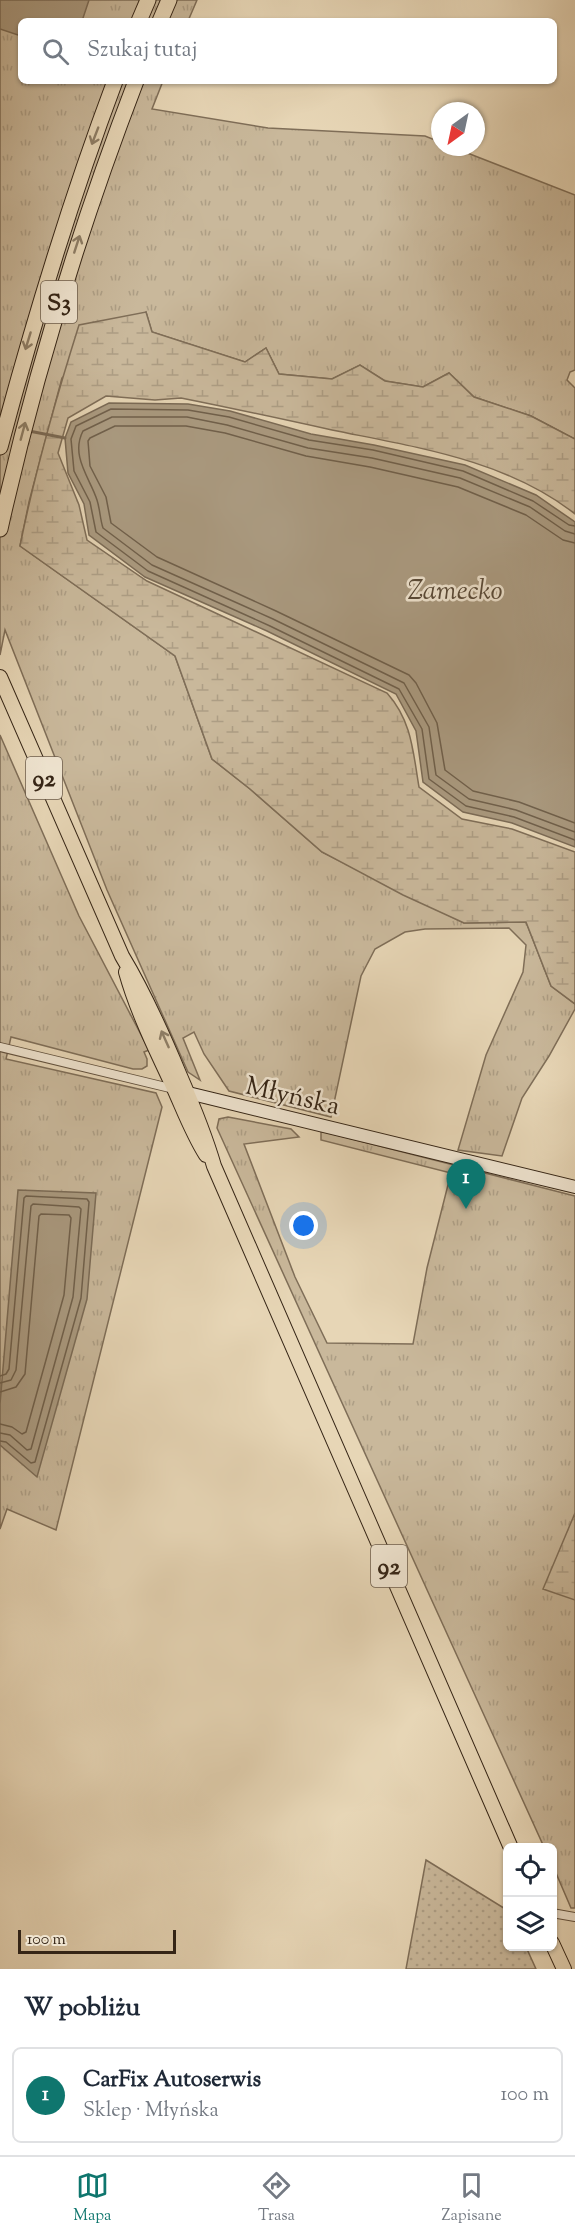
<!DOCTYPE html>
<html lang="pl">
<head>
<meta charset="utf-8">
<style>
	:root { --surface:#fff; --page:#f6f6f7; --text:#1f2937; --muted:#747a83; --line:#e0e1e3; --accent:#0f766e }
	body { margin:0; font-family:"Sorts Mill Goudy",serif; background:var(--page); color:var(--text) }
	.controls { position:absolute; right:18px; bottom:18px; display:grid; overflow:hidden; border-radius:9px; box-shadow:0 2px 4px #0004 }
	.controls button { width:54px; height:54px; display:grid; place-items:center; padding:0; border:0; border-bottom:2px solid var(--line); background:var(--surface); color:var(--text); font:30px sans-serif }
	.compass { position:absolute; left:431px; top:102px; width:54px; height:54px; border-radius:50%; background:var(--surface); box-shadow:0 2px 4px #0004; rotate:213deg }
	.scale { position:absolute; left:18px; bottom:15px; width:158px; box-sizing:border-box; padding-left:6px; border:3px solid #352516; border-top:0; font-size:16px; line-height:21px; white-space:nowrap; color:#352516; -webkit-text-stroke:4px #efe4d0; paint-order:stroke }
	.you { position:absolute; left:304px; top:1226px; width:21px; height:21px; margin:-15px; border:4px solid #fff; border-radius:50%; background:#1a73e8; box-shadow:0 0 0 9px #1a73e833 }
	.badge { display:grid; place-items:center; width:39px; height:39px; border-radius:50%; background:var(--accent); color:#fff; font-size:20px; font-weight:700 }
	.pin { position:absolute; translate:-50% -50px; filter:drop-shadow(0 2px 3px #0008) }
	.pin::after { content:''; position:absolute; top:32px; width:21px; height:18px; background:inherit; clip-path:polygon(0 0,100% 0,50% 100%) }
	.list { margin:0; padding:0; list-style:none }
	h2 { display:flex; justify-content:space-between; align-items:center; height:78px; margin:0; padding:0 24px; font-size:26px }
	h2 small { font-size:20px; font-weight:400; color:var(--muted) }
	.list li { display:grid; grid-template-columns:39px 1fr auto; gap:18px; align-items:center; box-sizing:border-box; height:96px; margin:0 12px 12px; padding:0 12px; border:2px solid var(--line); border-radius:9px }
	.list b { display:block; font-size:22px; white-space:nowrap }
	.list p { margin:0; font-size:20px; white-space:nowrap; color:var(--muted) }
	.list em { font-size:20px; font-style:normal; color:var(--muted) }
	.icon { flex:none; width:33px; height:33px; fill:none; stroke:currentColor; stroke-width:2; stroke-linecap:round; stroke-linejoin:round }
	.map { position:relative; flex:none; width:575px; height:1969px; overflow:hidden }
	.search { position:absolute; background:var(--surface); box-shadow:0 2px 4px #0004; left:18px; right:18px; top:18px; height:66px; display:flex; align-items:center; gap:15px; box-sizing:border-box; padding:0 21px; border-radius:9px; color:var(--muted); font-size:22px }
	.sheet { height:186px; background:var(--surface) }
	nav { display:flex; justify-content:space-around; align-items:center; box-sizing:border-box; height:84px; border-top:2px solid var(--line); background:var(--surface); font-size:16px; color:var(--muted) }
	nav a { display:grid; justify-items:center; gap:3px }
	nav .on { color:var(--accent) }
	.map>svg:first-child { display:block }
	.grass { fill:url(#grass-tufts); stroke:#7f6e58; stroke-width:1.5 }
	.wetland { fill:url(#wetland-marsh); stroke:#7f6e58; stroke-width:1.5 }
	.park { fill:url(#park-dots); stroke:#7f6e58; stroke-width:1.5 }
	.water { fill:#aa9a80; stroke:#7b6b56; stroke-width:1.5 }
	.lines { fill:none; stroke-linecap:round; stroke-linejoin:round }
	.shore { stroke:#70604b; stroke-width:1.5 }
	.stream { stroke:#7b6b56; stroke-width:3 }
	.street-casing { stroke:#62513e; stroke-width:10 }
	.secondary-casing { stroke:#352516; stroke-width:14 }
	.primary-casing { stroke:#352516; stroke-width:16 }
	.highway-casing { stroke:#352516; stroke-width:17 }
	.street { stroke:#efe4d0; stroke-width:8 }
	.secondary { stroke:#efe4d0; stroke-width:12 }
	.primary { stroke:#e7d6b6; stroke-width:14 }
	.highway { stroke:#e7d6b6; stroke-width:15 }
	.oneway { stroke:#8e7e66 }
	.labels { text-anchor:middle; stroke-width:5; stroke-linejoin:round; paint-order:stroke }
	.shield { fill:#efe4d0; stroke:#6d5e4e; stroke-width:1.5 }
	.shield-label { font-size:24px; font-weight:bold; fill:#352516 }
	.street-label { font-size:26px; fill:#352516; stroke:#efe4d0 }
	.water-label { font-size:27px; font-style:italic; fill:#584836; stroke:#efe4d0 }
</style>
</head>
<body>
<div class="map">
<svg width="575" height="1969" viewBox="0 0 575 1969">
	<defs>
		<pattern id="grass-tufts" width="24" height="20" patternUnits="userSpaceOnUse" patternTransform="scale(1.5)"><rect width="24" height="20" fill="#c9b89b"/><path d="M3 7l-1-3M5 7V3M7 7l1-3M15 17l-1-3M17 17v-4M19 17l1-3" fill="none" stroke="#ad9e85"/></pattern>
		<pattern id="wetland-marsh" width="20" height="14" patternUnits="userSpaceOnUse" patternTransform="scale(1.5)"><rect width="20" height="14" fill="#c9b89b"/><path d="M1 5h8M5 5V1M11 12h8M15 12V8" fill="none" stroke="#ad9e85"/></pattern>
		<pattern id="park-dots" width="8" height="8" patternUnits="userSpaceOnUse" patternTransform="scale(1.5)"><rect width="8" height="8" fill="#c9b89b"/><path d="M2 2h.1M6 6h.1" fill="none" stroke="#ad9e85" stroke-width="1.8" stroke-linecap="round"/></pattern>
	</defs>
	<rect width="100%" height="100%" fill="#e7d6b6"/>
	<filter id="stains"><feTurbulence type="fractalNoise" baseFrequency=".00333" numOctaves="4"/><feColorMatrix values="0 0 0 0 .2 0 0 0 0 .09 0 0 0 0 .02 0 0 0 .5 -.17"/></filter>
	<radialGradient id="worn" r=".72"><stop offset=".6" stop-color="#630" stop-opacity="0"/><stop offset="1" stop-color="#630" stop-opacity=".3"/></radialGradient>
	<path class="grass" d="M0,0H197L188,21H21V81H163L152,109L268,128L425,136L440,142V147H452L575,195V370L570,372L567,380L575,388V439L531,416L474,397L449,373L423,387L385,381L360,365L332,379L279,374L266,348L245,362L152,332L146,312L62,378L29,502L20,546L175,656L212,759L250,789L322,852L464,923L526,922L551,986L575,1004V1009L549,1056L522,1098L502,1156L458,1150L486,1055L523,972L526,945L509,928L425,929L405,932L375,949L361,976L331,1117L229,1091L204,1054L194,1032L183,1038L200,1080L188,1072L107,890L5,630L0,655Z
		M0,735L79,916L149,1050L144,1052L147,1059V1066L142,1069H133L11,1037L6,1059L156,1093L162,1107L56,1530L7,1509L0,1529Z
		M228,1117L291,1129L299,1137L244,1144L295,1277L327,1343L413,1344L427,1268L451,1173L321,1140V1131L575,1196V1908H571L553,1866L552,1848L544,1847L217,1128L219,1119Z"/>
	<path class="wetland" d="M146,312L152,332L245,362L266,348L279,374L332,379L360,365L385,381L423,387L449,373L474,397L531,416L575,439V514C507,460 415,447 332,430C282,419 231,408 181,398L155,400L106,396L68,418L58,453L79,505L87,540L147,581L387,693C412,721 413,752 419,787L462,819L512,829L575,852V1004L551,986L526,922L464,923L403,895L322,852L250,789L212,759L175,656L20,546C35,471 56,398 79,325Z
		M575,1513V1600L543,1589Z"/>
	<path class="park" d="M426,1860L507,1910L508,1946L526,1947L536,1969H406Z"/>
	<path class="water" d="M0,0H89L82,21H21V36L0,29Z
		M109,403L188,404L230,411L311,434L374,445L465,465L536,495L575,522V847L512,823L463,812L423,782L416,731L396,694L267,631L145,577L89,535L84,504L68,473L65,438L71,422Z
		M18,1190L96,1193L87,1299L37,1477L0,1445V1404Z"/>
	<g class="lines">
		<path class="shore" d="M575,526L569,525L533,501L463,471L373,450L309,440L229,417L188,410L111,409L76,426L71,439L74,471L90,502L96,532L148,571L270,626L399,689L422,729L429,779L466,806L514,817L575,840
			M575,534L565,531L530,507L460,478L372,458L308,448L227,425L187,417H112L83,431C70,456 90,478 97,500C100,509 100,519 103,528L152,565L273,619L404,683L429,727L436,775L469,799L516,810L575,832
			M575,543L563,540L526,515L458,487L370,467L306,456L225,433L186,426H115L90,438L88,441L90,466L106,497L111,523L157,557L276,611L409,675L416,683L437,723L445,770L473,791L519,802L575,823
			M0,1376L6,1374L9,1369L24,1198L26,1196L87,1199L89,1202L81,1298L35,1462L31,1463L6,1442L0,1441
			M0,1383L11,1380L16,1370L31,1206L33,1204L79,1207L81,1209L73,1297L31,1449L27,1450L10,1435L0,1433
			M0,1392L16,1387L25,1374L39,1216L41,1214L69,1215L71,1218L64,1295L26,1432L22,1434L12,1427L0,1424"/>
		<path class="stream" d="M29,431L65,438"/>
		<defs>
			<path id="street" d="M0,1047L174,1089
				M552,1913L575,1917"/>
			<path id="secondary" d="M180,1091L575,1187"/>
			<path id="primary" d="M0,677L122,956C145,994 163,1035 180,1076C193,1106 205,1135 214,1166L511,1848
				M126,972C137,1011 155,1048 172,1084C183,1108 192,1133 206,1155
				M552,1943L564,1969"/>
			<path id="highway" d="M139,21L148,0
				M160,21L169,0
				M0,447C33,323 70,201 115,81
				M0,529C34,376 80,227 136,81"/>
		</defs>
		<use href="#street" class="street-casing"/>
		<use href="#secondary" class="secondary-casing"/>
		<use href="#primary" class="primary-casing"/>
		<use href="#highway" class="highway-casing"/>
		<use href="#street" class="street"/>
		<use href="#secondary" class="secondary"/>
		<use href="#primary" class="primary"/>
		<use href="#highway" class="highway"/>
	</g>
	<defs><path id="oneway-shaft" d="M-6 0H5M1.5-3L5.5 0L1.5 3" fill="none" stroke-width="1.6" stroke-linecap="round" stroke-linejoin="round" transform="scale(1.5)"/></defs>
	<g class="oneway">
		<use href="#oneway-shaft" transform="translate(95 136) rotate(111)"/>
		<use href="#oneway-shaft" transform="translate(77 244) rotate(-72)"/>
		<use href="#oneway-shaft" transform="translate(28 341) rotate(107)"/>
		<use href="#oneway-shaft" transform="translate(23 431) rotate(-75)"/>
		<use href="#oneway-shaft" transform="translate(165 1039) rotate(-114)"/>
	</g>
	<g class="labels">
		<g class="shield">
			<rect x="41" y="281" width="36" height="42" rx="4.5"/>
			<rect x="26" y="757" width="36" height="42" rx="4.5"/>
			<rect x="371" y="1545" width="36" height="42" rx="4.5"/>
		</g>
		<g class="shield-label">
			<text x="59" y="310">S3</text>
			<text x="44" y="786">92</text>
			<text x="389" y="1574">92</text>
		</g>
		<g class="street-label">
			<text transform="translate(293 1095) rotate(13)" y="9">Młyńska</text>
		</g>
		<g class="water-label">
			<text x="455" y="599">Zamecko</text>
		</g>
	</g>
	<rect width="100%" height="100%" filter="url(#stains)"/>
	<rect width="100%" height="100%" fill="url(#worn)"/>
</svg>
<div class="controls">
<button><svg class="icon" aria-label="locate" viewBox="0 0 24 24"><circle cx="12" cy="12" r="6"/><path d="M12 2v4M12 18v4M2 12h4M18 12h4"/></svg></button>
<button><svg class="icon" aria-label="layers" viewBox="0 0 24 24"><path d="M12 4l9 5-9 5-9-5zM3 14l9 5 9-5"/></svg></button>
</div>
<svg class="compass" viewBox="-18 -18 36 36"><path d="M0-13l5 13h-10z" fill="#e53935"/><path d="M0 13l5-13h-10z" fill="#747a83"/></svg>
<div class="scale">100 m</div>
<div class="you"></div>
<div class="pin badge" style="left:466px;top:1209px">1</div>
<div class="search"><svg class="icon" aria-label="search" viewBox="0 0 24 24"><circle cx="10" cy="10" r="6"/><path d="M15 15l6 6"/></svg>Szukaj tutaj</div>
</div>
<section class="sheet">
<h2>W pobliżu<small></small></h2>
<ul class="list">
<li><span class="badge">1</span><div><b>CarFix Autoserwis</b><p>Sklep · Młyńska</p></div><em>100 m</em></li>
</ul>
</section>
<nav>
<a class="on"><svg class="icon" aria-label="map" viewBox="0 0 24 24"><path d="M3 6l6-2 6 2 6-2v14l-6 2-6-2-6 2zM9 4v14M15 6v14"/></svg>Mapa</a>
<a><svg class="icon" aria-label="directions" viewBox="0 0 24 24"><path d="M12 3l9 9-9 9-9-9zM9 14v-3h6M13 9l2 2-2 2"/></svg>Trasa</a>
<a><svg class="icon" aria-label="saved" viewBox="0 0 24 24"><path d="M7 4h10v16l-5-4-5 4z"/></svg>Zapisane</a>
</nav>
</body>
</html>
